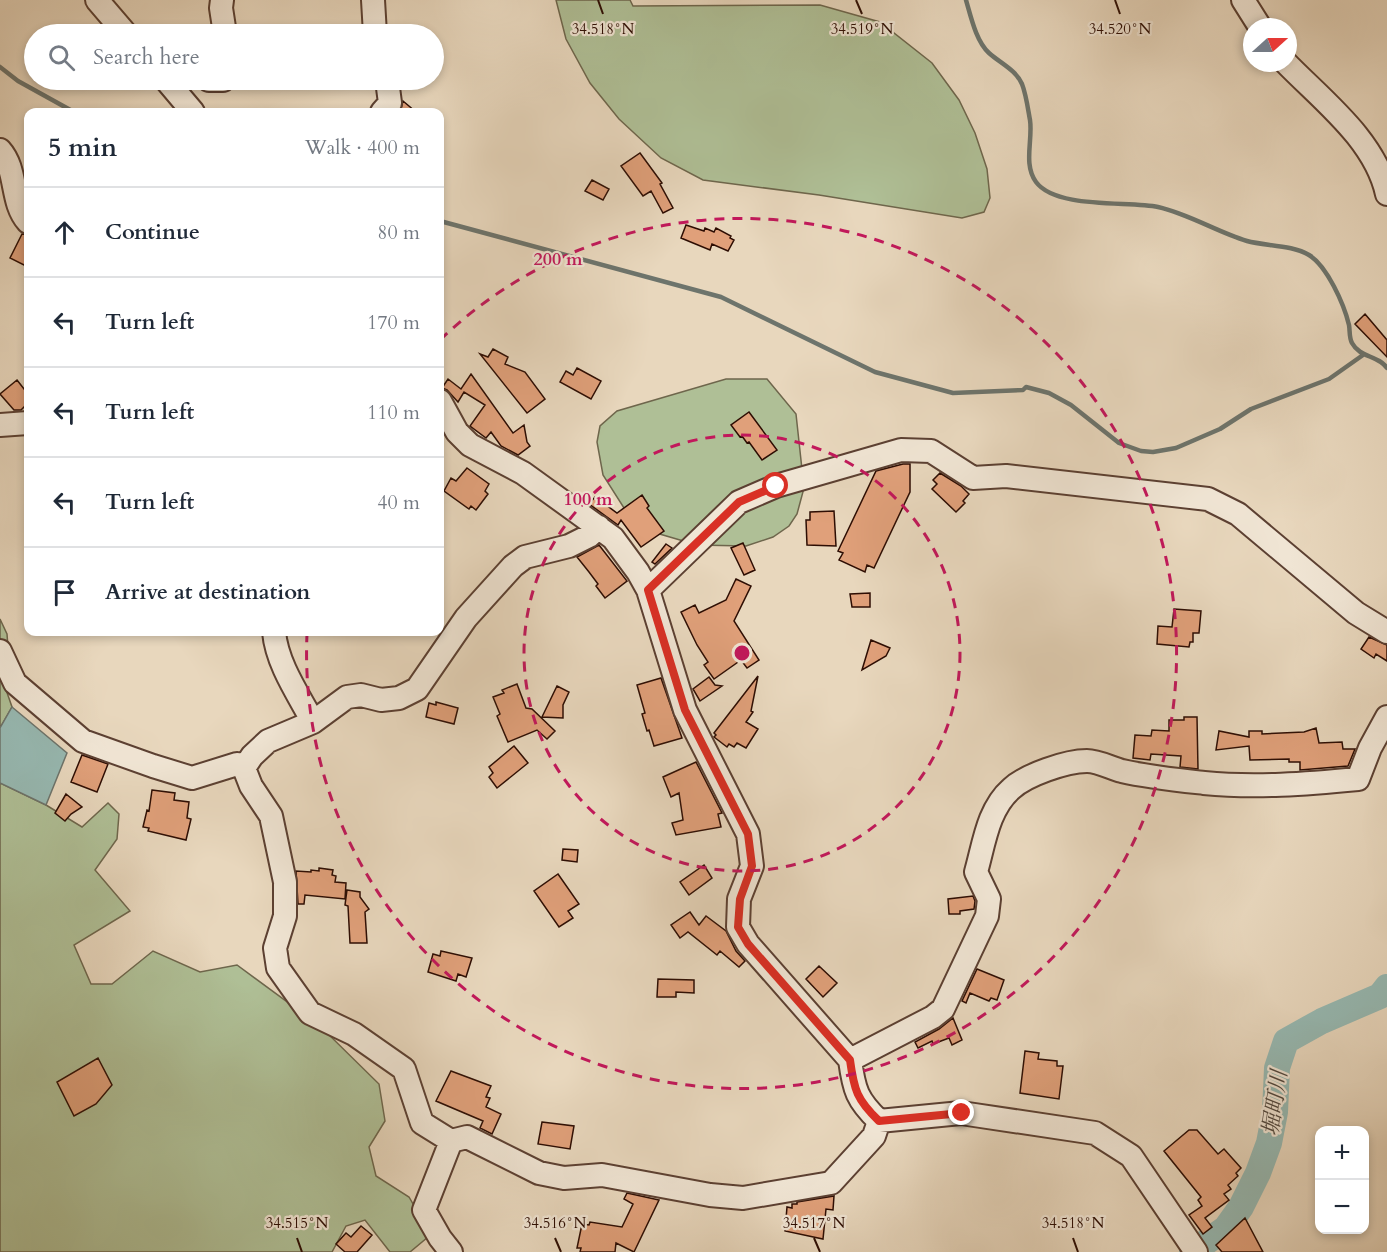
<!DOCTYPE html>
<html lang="en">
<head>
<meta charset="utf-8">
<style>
	:root { --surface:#fff; --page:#f6f6f7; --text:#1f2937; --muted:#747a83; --line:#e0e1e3 }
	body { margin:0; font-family:Cardo,"Noto Serif JP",serif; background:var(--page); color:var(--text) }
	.controls { position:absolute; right:18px; bottom:18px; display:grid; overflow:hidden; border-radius:12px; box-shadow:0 3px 9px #0003 }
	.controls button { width:54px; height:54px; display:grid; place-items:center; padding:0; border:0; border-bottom:2px solid var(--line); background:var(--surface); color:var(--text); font:30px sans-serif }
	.compass { position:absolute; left:1243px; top:18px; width:54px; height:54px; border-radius:50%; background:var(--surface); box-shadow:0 3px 9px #0003; rotate:69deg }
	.stop { position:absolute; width:18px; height:18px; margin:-14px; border:4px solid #d93025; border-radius:50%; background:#fff }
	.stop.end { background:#d93025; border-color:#fff; box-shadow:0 2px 6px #0008 }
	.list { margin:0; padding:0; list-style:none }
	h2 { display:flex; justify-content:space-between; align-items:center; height:78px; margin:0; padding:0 24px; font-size:26px }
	h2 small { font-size:20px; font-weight:400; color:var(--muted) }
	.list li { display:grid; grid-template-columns:39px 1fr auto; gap:18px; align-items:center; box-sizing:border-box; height:90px; padding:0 24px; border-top:2px solid var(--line) }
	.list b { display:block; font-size:22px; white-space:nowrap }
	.list em { font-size:20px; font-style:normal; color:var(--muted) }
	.icon { flex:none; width:33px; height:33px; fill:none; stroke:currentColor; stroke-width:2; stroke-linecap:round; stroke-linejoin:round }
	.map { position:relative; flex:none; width:1387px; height:1252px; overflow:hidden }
	.search { position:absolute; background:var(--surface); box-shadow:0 3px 9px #0003; left:24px; top:24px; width:420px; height:66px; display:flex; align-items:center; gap:15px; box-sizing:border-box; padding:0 21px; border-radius:33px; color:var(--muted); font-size:22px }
	.panel { position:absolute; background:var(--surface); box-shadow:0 3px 9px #0003; left:24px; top:108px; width:420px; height:528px; border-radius:12px }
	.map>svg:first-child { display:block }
	.green { fill:#afbf96; stroke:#6e664c; stroke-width:1.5 }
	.water { fill:#97b9b2; stroke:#6d746c; stroke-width:1.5 }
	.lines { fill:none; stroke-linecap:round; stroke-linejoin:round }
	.stream { stroke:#6d746c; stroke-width:4.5 }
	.river { stroke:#97b9b2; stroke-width:26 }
	.building { fill:#e0a07a; stroke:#2d0d03; stroke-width:1.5 }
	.minor-casing { stroke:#5c4032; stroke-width:26 }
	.minor { stroke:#f0e5d4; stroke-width:22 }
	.route { stroke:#d93025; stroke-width:8 }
	.ticks { fill:none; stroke:#2d0d03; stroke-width:2 }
	.ring { fill:none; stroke:#c2185b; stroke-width:3; stroke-dasharray:10 8 }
	.labels { text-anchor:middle; stroke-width:4.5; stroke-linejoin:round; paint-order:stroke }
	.water-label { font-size:22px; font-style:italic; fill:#524940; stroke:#f0e5d4 }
	.ticks-label { font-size:15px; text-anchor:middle; fill:#2d0d03; stroke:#f0e5d4; stroke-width:4.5; stroke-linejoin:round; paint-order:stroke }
	.centre { fill:#c2185b; stroke:#f0e5d4; stroke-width:3 }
	.ring-label { font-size:18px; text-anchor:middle; font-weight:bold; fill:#c2185b; stroke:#f0e5d4; stroke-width:4.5; stroke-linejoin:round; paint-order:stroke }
</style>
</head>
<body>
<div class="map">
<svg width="1387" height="1252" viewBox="0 0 1387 1252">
	<rect width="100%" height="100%" fill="#e8d7bd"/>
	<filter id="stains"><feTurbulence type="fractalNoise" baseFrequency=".00333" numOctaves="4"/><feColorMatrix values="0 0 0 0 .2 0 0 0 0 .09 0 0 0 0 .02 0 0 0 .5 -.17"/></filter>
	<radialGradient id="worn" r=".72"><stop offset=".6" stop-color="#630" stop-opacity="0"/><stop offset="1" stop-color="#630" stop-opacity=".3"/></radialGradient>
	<path class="green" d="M556,0H630L633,6L820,5L880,22L932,63L959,100L975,133L987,169L990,198L984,212L962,218L819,195L703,180L661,158L619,119L590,83L566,39Z
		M726,379H767L796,414L804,488L797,514L789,526L773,537L746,546L697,545L646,530L624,508L603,475L597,442L600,426L617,411Z
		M0,619L7,634L9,660L3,681L12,707L0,728Z
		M0,783L46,805L82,827L108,803L119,814L117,839L95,870L130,911L74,945L91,984H112L153,951L200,972L237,965L320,1026L379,1084L385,1121L369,1147L376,1176L409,1197L424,1223L428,1237L410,1252H390L365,1220L346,1226L332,1252H0Z"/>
	<path class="water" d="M12,707L67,753L46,805L0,783V728Z"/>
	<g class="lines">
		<path class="stream" d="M966,0C971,17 976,41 989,53C1000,63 1016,70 1022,84C1026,94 1028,109 1030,120C1033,140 1023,164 1036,182C1056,209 1128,201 1158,207C1189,214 1217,232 1247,241C1265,246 1293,245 1309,255C1327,266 1344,304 1349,325C1350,330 1349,338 1352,343C1360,358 1378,355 1387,368
			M0,67L18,81L74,112
			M440,221L721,297L875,372L953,393L1023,390L1026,387L1049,393L1071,405L1119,443L1141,451L1153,452L1176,448L1220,429L1251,409L1329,379L1363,355"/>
		<path class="river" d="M1192,1252L1226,1228L1241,1207L1258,1173L1269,1143L1275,1112L1277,1068L1286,1041L1322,1021L1380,996L1387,987"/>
	</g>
	<path class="building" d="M403,101L416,112H400Z
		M640,153L662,183L660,184L673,208L663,213L651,191L643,196L621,166Z
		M592,180L609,189L603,200L585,191Z
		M686,225L704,231L705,228L714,232L716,228L731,236L730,238L734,240L728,251L712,244L710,250L681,238Z
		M22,234L28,235V267L10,258Z
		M1365,314L1387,340V357L1355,324Z
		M493,349L508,357L505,364L525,372L545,399L527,413L480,354L488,357Z
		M577,368L601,381L591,399L560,382L566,371L573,375Z
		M471,374L513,433L524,425L527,442L530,446L518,455L501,446L491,432L486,438L470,426L485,405L464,392L458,402L447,390L442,388L448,379L461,389Z
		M17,380L28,394V403L21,410H14L0,394Z
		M749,412L777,450L762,460L749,442L747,443L742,436L740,437L731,425Z
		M903,464H910V492L874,568L867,565L865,572L839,560L843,553L838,551L876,471Z
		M467,468L489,484L485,491L488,494L476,510L471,506L469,509L444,491L451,478L456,481Z
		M940,473L961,486L969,494L963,501L965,503L956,512L932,489L937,484L933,480Z
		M642,495L649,506L647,508L664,531L641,547L621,520L618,525L589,504L595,497L617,513Z
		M834,511L836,546L807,545L806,520H810V512Z
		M743,543L755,570L744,575L731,548Z
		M666,544L672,548L655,564L652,562Z
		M599,545L627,581L605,598L596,586L598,584L589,572L577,557Z
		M736,579L751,586L734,621L759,660L747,668L741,660L714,679L704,665L708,662L697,645L681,612L695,605L699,613L726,600Z
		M870,593V607H852L850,594Z
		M1174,609L1201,611L1199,633H1193V642H1190L1189,647L1157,644L1158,626L1172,627Z
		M1369,637L1387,645V661L1376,654L1374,658L1361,649Z
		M871,640L890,648L886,656L862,670Z
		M758,676L751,711L753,712L746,722L758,729L746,748L737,743L734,747L729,744L727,747L714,737L716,735L714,733Z
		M709,677L715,685L722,686L700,701L693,689Z
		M661,678L682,738L654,746L649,730L647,731L642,714L645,713L637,685Z
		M517,684L526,708L532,709L555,731L547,739L537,730L508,742L497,716L500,714L493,697L504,693L502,690Z
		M557,686L569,692L563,705V718L542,717Z
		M436,702L458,708L454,724L426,717L429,703L436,705Z
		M1184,717H1197L1198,769L1180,767L1181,756L1151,754L1150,760L1133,758L1135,735L1151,736L1152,730L1169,731V720H1184Z
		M1316,728L1319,743L1342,742L1343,749H1355L1348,766L1300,770V762H1289V759L1250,760L1249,746L1216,750L1219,731L1249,737V731H1262V734L1304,732Z
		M514,746L528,763L497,788L489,777L493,773L489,767Z
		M82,755L108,764L97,792L71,782Z
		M696,762L722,813L718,814L721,827L676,835L672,823L683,820L679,793L671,797L663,777Z
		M152,790L175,793L174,800L189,802L187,818L191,819L186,840L148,831L149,828L143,827L147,810L149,811Z
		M66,794L82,807L71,814L65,821L55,813Z
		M563,849L578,850L577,862L562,860Z
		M704,865L712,878L689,895L680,882Z
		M319,868L333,870L332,875L336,876L335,882L346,883L345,899L305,895L304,904H298L296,871L311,872V870L319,871Z
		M558,874L579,904L568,911L573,918L559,927L534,891Z
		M347,890L360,892V897L369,909L365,912L367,943H350L348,906L345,905Z
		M973,896L975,901L974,909L960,911V914H949L948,899Z
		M690,912L699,925L706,916L726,931L736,951L745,961L739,967L720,951L717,955L688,932L680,938L671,925Z
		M441,951L472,958L466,977L458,974L456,981L428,972L433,954L440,956Z
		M819,966L837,983L823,997L806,979Z
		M977,969L1004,980L997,1000L991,998L989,1001L970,993L966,1003L962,1001Z
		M658,979L694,980V993L676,992V997H657Z
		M953,1018L962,1040L952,1045L949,1038L933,1044L932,1041L918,1048L915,1042L939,1029Z
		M1025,1051L1039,1053L1038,1059L1057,1061V1066H1063L1059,1099L1020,1093Z
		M98,1058L112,1085L96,1104L74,1116L57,1082Z
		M451,1071L491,1086L486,1097L490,1098L486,1107L501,1114L492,1134L480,1128L483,1121L436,1101Z
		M542,1122L574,1126L570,1149L538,1144Z
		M1189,1130H1197L1218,1154L1224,1149L1241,1168L1236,1173L1238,1176L1228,1185L1231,1189L1224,1194L1229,1200L1205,1218L1212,1227L1203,1234L1189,1215L1202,1206L1198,1200L1201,1197L1164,1151Z
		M627,1193L659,1200L634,1252L616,1243L615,1252H580L581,1248H577L582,1224L589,1225L590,1222L622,1227L633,1204L624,1199Z
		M834,1196L833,1210L826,1209L823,1239L785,1231L787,1207L792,1208V1204H797V1202Z
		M1245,1218L1263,1252H1222L1216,1245Z
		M361,1226L372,1235L357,1252H345L336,1244L346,1233L351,1237Z"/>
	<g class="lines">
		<defs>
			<path id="minor" d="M97,0L126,34
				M222,0L221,8L225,34
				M373,0L375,34
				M1243,0L1260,27
				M1286,63C1323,101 1375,140 1387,194
				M166,80L193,112
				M209,80H223
				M382,112L390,103L387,80
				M0,150C18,170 10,202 28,222
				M440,401L457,432L470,445L523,473L613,538L638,572L648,590L685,710L748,834L752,866L739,899L738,927L748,944L850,1060C854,1090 857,1100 879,1121L961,1113L1095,1133L1131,1156L1196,1252
				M0,425L28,423
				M648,590L739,502L776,486L901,450L931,451L973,478L1006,476L1208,499L1238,514L1356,613L1387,632
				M274,632C277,664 298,694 313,722
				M0,651L15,683L83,741L153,766L192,778L237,764L244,768
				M850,1060L933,1017L943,1009L987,916L989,899L976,872C984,844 988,809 1011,789C1026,775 1066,761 1087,761C1098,761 1111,768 1122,771C1148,777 1177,780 1204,783C1255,788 1307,784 1358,779L1370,748L1387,717
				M451,1141L422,1123L404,1069L354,1034L310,1013L278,968L275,948L285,916V882L271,816L251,786L244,768L252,756L268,741L313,722L347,697L361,695L381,700L399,698L417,689L466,618L513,566L525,557L569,546L589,536L599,527
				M451,1252L440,1238L424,1210L451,1141L467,1137L539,1173L564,1178L602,1175L710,1195L743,1198L831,1183L874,1136L879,1121"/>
		</defs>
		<use href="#minor" class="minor-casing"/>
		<use href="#minor" class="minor"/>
	</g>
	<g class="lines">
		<path class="route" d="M776,486L739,502L648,590L685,710L748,834L752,866L740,899L738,927L748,944L850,1060C854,1090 857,1100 879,1121L962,1113"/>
	</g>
	<path class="ticks" d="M598,0L603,14M856,0L862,14M1115,0L1120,14M297,1238L302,1252M555,1238L561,1252M814,1238L820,1252M1073,1238L1078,1252"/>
	<g class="ring">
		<circle cx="742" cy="653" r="218"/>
		<path d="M440 340A435 435 0 1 1 307 634"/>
	</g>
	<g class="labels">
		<g class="water-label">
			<text transform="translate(1274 1103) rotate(-82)" y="8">堀町川</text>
		</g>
	</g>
	<g class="ticks-label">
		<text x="603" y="34">34.518°N</text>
		<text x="862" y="34">34.519°N</text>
		<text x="1120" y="34">34.520°N</text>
		<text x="297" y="1228">34.515°N</text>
		<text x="555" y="1228">34.516°N</text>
		<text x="814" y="1228">34.517°N</text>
		<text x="1073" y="1228">34.518°N</text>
	</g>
	<circle cx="742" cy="653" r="9" class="centre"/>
	<g class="ring-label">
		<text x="558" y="265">200 m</text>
		<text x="588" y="505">100 m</text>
	</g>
	<rect width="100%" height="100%" filter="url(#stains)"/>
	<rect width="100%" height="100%" fill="url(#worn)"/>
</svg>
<div class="controls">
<button>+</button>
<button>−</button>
</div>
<svg class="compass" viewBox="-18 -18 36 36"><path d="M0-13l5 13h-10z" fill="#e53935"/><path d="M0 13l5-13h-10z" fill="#747a83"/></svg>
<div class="stop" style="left:776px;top:486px"></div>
<div class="stop end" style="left:962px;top:1113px"></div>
<div class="search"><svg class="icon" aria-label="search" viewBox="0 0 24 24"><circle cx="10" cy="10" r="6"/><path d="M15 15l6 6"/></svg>Search here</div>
<section class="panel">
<h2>5 min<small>Walk · 400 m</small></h2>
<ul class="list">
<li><svg class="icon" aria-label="ahead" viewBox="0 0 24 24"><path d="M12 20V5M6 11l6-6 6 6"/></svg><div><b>Continue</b></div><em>80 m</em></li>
<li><svg class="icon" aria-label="left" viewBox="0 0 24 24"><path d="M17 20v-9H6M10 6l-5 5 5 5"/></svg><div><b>Turn left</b></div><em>170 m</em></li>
<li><svg class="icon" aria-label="left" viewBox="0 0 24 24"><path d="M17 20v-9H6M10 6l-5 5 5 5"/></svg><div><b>Turn left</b></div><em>110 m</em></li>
<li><svg class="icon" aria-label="left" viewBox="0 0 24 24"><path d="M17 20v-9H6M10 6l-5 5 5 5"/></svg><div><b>Turn left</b></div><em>40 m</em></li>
<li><svg class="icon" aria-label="arrive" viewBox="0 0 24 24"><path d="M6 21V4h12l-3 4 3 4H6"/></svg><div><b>Arrive at destination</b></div></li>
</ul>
</section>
</div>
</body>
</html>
